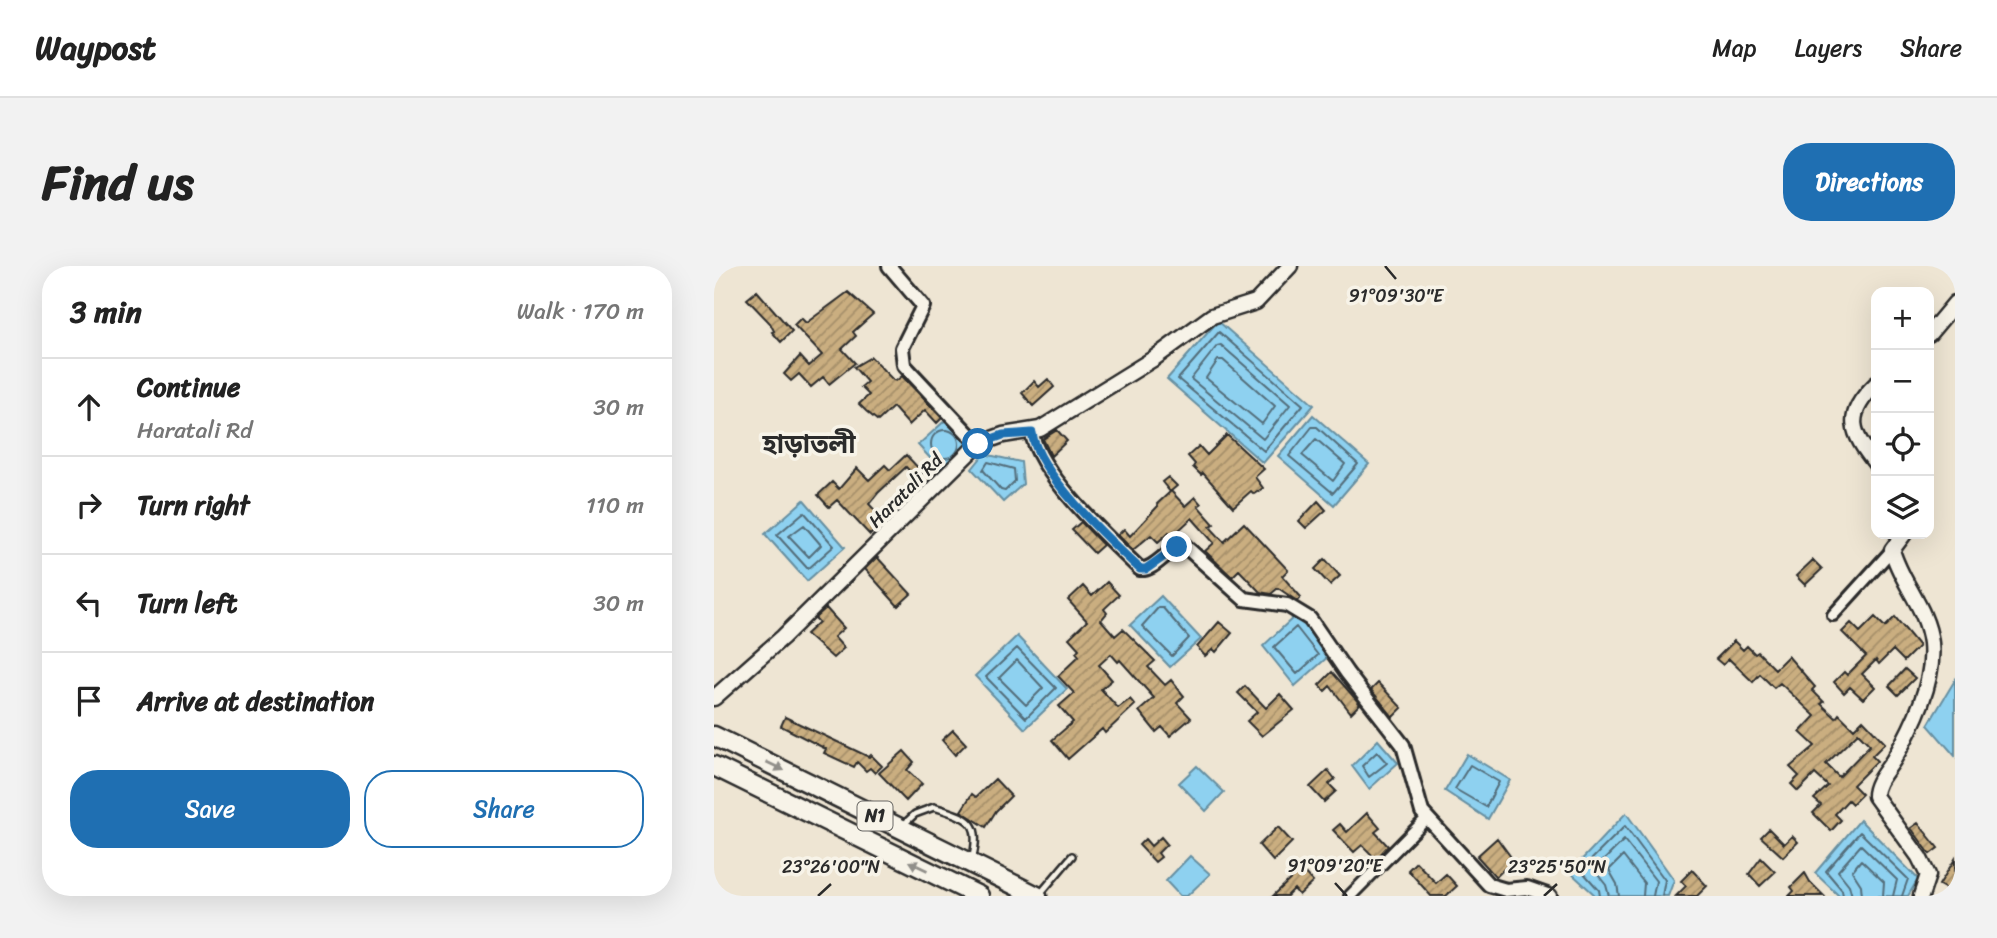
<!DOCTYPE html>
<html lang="en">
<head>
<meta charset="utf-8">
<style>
	:root { --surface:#fff; --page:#f2f2f2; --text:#222; --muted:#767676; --line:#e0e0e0; --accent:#1f6fb2 }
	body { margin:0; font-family:Sriracha,"Noto Sans Bengali",sans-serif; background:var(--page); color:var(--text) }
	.controls { position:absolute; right:21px; top:21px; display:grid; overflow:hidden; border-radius:14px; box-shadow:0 7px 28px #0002 }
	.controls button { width:63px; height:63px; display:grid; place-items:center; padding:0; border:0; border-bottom:2px solid var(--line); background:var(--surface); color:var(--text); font:35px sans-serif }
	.stop { position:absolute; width:21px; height:21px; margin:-16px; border:5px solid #1f6fb2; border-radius:50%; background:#fff }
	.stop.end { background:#1f6fb2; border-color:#fff; box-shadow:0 2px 7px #0008 }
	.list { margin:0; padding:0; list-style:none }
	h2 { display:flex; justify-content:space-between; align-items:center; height:91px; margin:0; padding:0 28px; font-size:30px }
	h2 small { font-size:23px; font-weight:400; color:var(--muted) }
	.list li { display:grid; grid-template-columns:46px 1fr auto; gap:21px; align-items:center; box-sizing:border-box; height:98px; padding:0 28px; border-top:2px solid var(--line) }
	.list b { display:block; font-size:26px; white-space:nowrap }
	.list p { margin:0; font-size:23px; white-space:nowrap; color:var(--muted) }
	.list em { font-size:23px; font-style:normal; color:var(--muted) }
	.actions { display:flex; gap:14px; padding:21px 28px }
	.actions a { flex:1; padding:16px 0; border:2px solid var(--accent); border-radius:28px; text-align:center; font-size:24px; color:var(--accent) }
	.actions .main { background:var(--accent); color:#fff }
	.icon { flex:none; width:38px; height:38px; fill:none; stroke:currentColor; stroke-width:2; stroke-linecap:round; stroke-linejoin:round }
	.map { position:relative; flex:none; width:1241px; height:630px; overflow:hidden; border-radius:28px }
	header { display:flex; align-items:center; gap:42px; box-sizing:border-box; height:98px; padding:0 35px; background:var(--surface); border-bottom:2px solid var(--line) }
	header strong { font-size:33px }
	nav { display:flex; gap:38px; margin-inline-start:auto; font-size:24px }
	.intro { display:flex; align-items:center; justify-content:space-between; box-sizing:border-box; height:168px; padding:0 42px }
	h1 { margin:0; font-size:49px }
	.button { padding:18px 32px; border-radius:28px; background:var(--accent); color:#fff; font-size:24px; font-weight:700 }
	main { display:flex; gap:42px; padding:0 42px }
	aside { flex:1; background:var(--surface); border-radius:28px; box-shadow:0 7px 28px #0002 }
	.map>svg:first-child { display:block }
	.water { fill:#8ed1f0; stroke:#668fa1; stroke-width:2 }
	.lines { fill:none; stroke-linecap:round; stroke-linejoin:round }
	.shore { stroke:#536d7a; stroke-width:2 }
	.building { fill:url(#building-hatch); stroke:#2b2b2b; stroke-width:2; fill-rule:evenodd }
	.service-casing { stroke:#2b2b2b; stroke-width:10 }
	.minor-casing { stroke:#2b2b2b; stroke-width:16 }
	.tertiary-casing { stroke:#2b2b2b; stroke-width:18 }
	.secondary-casing { stroke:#2b2b2b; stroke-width:19 }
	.trunk-casing { stroke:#2b2b2b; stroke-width:23 }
	.service { stroke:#f7f3e8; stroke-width:5 }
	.minor { stroke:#f7f3e8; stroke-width:10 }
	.tertiary { stroke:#f7f3e8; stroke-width:12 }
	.secondary { stroke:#f7f3e8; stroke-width:14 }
	.trunk { stroke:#f7f3e8; stroke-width:18 }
	.oneway { fill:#918f8a }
	.route { stroke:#1f6fb2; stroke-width:9 }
	.ticks { fill:none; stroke:#2b2b2b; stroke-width:2.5 }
	.labels { text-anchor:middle; stroke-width:7; stroke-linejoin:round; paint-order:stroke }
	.shield { fill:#f7f3e8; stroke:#686764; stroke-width:2 }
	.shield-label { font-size:18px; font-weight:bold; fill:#2b2b2b }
	.street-label { font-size:19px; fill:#2b2b2b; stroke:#f7f3e8 }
	.district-label { font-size:26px; font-weight:bold; fill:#2b2b2b; stroke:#f7f3e8 }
	.ticks-label { font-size:18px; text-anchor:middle; fill:#2b2b2b; stroke:#f7f3e8; stroke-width:7; stroke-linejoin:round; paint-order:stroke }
</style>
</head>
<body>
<header>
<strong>Waypost</strong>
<nav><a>Map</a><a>Layers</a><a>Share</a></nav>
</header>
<div class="intro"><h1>Find us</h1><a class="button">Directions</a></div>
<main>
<aside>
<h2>3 min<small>Walk · 170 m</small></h2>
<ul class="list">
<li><svg class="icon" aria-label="ahead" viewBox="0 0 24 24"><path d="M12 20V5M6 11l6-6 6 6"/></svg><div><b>Continue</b><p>Haratali Rd</p></div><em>30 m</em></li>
<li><svg class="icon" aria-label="right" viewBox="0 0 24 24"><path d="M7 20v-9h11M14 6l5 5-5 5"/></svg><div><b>Turn right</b></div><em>110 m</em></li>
<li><svg class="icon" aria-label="left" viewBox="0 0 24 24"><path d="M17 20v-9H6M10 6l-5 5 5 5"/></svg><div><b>Turn left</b></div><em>30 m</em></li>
<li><svg class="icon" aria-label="arrive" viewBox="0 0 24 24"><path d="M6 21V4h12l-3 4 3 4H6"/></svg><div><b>Arrive at destination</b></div></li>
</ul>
<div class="actions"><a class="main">Save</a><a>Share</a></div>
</aside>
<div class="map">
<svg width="1241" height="630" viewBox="0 0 1241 630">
	<defs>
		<pattern id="building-hatch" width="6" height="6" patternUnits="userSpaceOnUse" patternTransform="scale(1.75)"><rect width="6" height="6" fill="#caae80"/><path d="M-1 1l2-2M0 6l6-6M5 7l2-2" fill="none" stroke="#a48e69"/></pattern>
	</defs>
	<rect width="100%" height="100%" fill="#eee5d3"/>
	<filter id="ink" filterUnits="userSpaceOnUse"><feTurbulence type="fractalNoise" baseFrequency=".0143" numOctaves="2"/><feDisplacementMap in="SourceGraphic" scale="14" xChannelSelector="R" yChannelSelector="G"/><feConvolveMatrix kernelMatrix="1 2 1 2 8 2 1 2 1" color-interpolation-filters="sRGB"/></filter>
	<g filter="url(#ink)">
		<path class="water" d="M504,55L600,139L549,197L453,113Z
			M599,149L655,198L620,239L564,190Z
			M235,151L259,178L228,205L204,179Z
			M270,188L307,196L309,218L289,236L258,203Z
			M90,234L131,281L93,315L51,268Z
			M447,330L487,373L456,401L416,359Z
			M582,349L615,390L581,420L549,380Z
			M303,370L353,423L311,463L261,410Z
			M1241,414V490L1214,459Z
			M664,474L684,497L655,523L638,500Z
			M753,488L796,514L774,553L731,525Z
			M483,500L510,526L492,545L465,517Z
			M912,547L960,614L954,630H882L856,606Z
			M1146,554L1204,613L1194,630H1125L1101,607Z
			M476,590L496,608L473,630H466L452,615Z"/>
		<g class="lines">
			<path class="shore" d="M505,66L589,139L550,185L464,113Z
				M507,79L576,139L549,173L477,113L503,80Z
				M504,94H509L561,140L548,158L492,112Z
				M598,161H603L644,198L619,227L575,190Z
				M217 178a14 14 0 1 1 28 0a14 14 0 1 1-28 0Z
				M602,173L631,198L619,215L588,189Z
				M274,196L300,203L301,215L291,225L287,224L269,204Z
				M90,246L120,280L94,303L63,269Z
				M90,259L107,279L95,291L75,270Z
				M444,342H449L475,372L458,390L428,360Z
				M582,361L604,389L583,408L560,381Z
				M303,382L342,422L312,452L272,411Z
				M303,394L329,422L312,439L285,412Z
				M663,486L673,497L655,511L648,500Z
				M756,499L785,516L772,541L741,523Z
				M886,630L885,624L867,604L911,560L951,614L948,630
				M895,630L892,619L880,604L910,574L942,615L939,630
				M905,630L903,618L895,604L909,590L930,617L929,630
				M1129,630L1128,624L1112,605L1146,566L1194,613L1188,630
				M1138,630L1135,619L1124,605L1147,579L1183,614L1179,630
				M1148,630L1147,619L1138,605L1147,594L1170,616L1169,630"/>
		</g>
		<path class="building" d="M43,25L78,65L67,76L58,66L60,65L56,57L33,33Z
			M134,26L159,48L139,66L142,70L128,83L141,97L115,118L109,111L97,121L85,108L77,115L70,108L86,90L95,100L108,89L80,59L87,52L92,57Z
			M157,91L179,114L182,115L188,110L228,152L223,157L211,144L195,159L179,141L164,155L152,145L145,138L155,129L147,121L153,116L140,101Z
			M334,113L340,121L319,140L308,127L320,115L325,121Z
			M343,164L353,175L337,190L329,173Z
			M513,169L550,203L541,211L549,222L540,228L537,225L519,241L489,207L487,209L479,201L481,198L474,190L485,180L493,189Z
			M192,189L209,207L203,213L192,201L164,227L155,238L171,255L156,269L123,234L115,241L104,229L118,216L125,223L143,202L155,214L171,199L176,204Z
			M454,211L463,220L457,225L471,240L481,231L487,238L484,240L500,258L496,261L510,276L530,257L574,304L568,310L587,331L583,335L564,322L557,328L546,326L525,304L518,311L491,285L500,277L478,252L465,264L469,268L464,272L455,266L444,276L437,269L419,284L404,269L410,263L416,270L444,240L443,238L456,226L448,216Z
			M604,235L612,244L592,262L585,255Z
			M367,256L389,279L380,287L358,264Z
			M163,291L197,328L184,340L151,303Z
			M611,293L626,310L616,319L601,303Z
			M1099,294L1108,303L1091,319L1082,310Z
			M393,316L405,329L390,343L393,347L387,354L401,370L409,363L441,395L434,401L451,419L457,414L470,430L463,437L477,452L456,470L448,461L442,466L425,445L440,432L406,394L404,396L397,388L385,399L398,414L387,423L404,442L416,433L421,439L391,467L388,463L354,493L338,474L359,456L345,440L360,427L344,410L365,390L362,386L365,383L355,372L373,355L354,334L369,320L378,330Z
			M112,342L130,362L120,371L130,382L119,392L92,368L105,356L101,352Z
			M1161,351L1171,361L1181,351L1205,380L1190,395L1179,384L1165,398L1162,394L1148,408L1161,421L1149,433L1136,421L1130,427L1120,416L1130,406L1133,409L1152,390L1128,366L1137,357L1146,366Z
			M505,356L518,367L502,386L499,383L491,390L483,381Z
			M1020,375L1029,384L1033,380L1041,388L1044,386L1061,403L1074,390L1101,421L1098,424L1110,436L1107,438L1122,452L1125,448L1140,463L1149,454L1171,477L1158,490L1163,495L1139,519L1148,528L1138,538L1134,534L1121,548L1127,554L1117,565L1099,547L1107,539L1100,533L1114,520L1101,508L1084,525L1077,518L1085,510L1076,501L1101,480L1086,466L1101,450L1066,417L1060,422L1046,408L1039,416L1015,393L1009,399L1002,393ZM1144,467L1156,479L1125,511L1112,498Z
			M1191,403L1201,412L1184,429L1175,420Z
			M618,406L646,438L637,447L616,420L611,425L605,419Z
			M664,417L688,442L679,451L657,424Z
			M531,420L552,442L566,428L580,444L548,470L533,455L543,446L524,427Z
			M71,451L155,491L157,489L168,500L161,507L156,502L152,505L143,496L140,501L110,487L112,483L67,460Z
			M239,464L252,478L241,489L228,474Z
			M190,485L200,496L193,504L208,518L192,535L165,507Z
			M614,504L621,513L615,518L622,525L610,536L596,521Z
			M281,513L297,530L282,545L272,561L247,545L258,528L262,531Z
			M653,547L666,562L661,566L674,580L662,593L648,579L640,586L619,564L626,558L633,566Z
			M1204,557L1224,582L1216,588L1197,562Z
			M564,561L578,576L559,595L545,579Z
			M1055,563L1070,578L1078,570L1084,576L1069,591L1047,571Z
			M447,571L453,578L444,587L447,591L441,596L425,579L431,573L437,580Z
			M783,572L799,594L782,611L763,590Z
			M1047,592L1061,606L1046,620L1035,608Z
			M1241,593V620L1237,626L1225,619Z
			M702,596L722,617L732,608L743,620L732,630H717L694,604Z
			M587,603L599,616L585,629L580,623L573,630H559Z
			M978,604L993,620L983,630H962L972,620L967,615Z
			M1091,607L1096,616L1110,630H1075L1080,625L1077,621Z"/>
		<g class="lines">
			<defs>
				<path id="service" d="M188,560L201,548L220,541C256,553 268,554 258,595
					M326,628L358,590"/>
				<path id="minor" d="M1119,349L1178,284
					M636,630L713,552"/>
				<path id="tertiary" d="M175,0L209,40L188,82L190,99L264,178
					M318,167C324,207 395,273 426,303C442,305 454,280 471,280L530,333L573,339L596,353L633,407L689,479L708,546L775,619L792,624L813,622L836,630"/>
				<path id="secondary" d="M1215,68L1241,37
					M1162,118C1129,150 1137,166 1162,198
					M1190,268L1178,284C1187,317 1213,342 1217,377C1221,416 1199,460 1180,493C1173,505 1161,516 1161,530L1205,591L1214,609L1207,630
					M0,432L69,371L264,178L289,169L326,163L439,93L498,50L542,36L576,0"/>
				<path id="trunk" d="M0,470L323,630
					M0,500L265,630"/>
			</defs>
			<use href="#service" class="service-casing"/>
			<use href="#minor" class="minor-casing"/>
			<use href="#tertiary" class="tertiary-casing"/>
			<use href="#secondary" class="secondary-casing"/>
			<use href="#trunk" class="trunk-casing"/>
			<use href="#service" class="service"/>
			<use href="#minor" class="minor"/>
			<use href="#tertiary" class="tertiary"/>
			<use href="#secondary" class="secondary"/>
			<use href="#trunk" class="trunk"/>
		</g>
		<defs><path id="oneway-solid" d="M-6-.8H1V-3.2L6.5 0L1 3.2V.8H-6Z" transform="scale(1.75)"/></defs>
		<g class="oneway">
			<use href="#oneway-solid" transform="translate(61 500) rotate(26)"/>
			<use href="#oneway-solid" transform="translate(204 600) rotate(-154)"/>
		</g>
	</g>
	<g class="lines" filter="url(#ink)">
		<path class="route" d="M264,178L289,169L318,167C324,208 394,273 426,303H432L463,281"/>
	</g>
	<path class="ticks" d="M671,0L682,13M621,617L633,630M104,630L117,618M830,630L843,618"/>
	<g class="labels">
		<rect class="shield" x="143.5" y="535.5" width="35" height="29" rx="5"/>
		<g class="shield-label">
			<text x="161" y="556">N1</text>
		</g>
		<g class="street-label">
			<text transform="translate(191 224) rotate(-45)" y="7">Haratali Rd</text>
		</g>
		<g class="district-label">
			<text x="95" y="187">হাড়াতলী</text>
		</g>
	</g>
	<g class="ticks-label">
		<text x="682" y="36">91°09'30"E</text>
		<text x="621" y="606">91°09'20"E</text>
		<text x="117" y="607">23°26'00"N</text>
		<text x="843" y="607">23°25'50"N</text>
	</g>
</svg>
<div class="controls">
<button>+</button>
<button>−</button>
<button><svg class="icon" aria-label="locate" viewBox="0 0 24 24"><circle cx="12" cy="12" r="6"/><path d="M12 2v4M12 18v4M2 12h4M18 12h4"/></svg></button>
<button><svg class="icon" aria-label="layers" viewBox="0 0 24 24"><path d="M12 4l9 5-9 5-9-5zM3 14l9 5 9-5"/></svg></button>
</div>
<div class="stop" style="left:264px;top:178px"></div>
<div class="stop end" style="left:463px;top:281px"></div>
</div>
</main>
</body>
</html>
